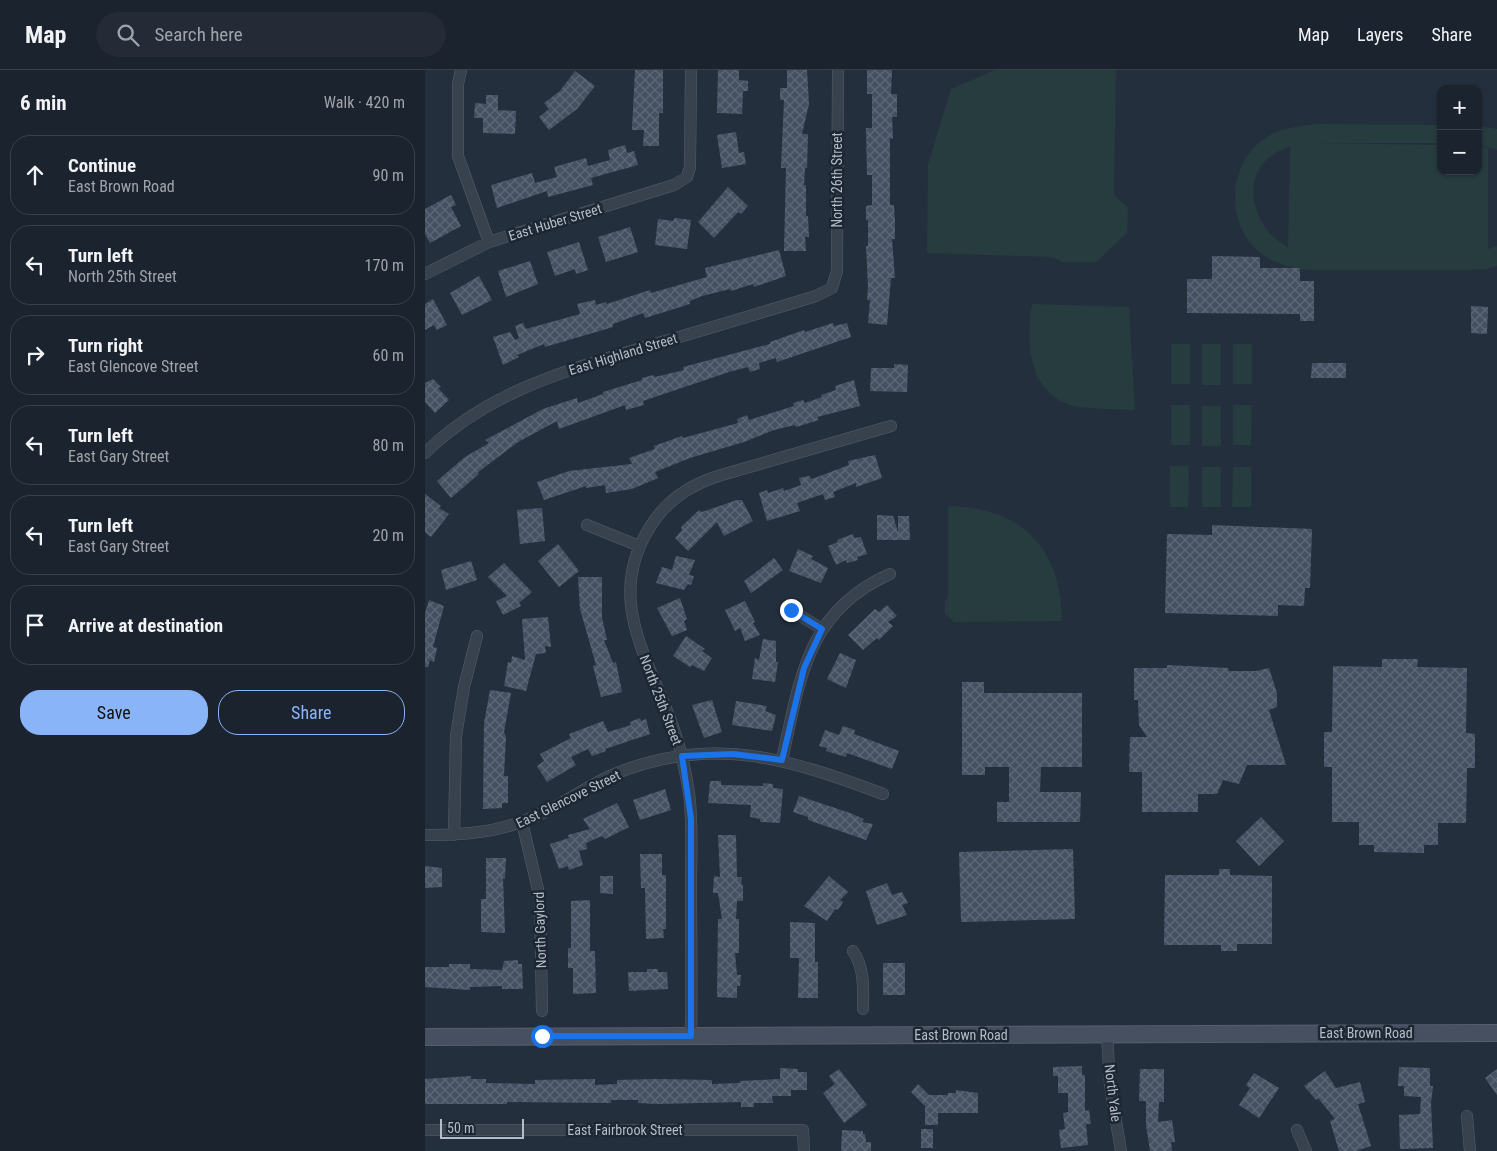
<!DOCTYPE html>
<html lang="en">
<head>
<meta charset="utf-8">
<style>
	:root { --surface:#1b232e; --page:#242b36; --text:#f1f3f6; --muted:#a0a4aa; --line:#39404a; --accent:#8ab4f8 }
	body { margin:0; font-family:"Roboto Condensed",sans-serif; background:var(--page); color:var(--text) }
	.controls { position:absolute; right:15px; top:15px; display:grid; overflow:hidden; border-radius:10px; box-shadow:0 1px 4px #0004 }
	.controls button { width:45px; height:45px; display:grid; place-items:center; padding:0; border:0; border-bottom:1px solid var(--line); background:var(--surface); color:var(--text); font:25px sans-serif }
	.scale { position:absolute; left:15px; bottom:12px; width:84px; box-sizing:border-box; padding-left:5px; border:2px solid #b4bcc9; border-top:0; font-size:14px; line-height:18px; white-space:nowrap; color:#b4bcc9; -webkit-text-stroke:4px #1d2633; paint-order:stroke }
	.stop { position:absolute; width:15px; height:15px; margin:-11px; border:4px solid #1a73e8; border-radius:50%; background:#fff }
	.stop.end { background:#1a73e8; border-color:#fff; box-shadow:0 1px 5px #0008 }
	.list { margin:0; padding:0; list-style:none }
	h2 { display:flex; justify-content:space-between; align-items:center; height:65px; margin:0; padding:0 20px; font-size:21px }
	h2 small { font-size:16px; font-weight:400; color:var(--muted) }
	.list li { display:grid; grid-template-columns:32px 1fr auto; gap:15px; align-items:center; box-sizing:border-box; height:80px; margin:0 10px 10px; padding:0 10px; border:1px solid var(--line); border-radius:20px }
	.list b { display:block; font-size:19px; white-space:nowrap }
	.list p { margin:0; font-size:16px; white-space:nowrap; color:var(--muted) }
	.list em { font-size:16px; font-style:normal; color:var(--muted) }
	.actions { display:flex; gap:10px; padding:15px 20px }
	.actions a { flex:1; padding:11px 0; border:1px solid var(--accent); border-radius:20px; text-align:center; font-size:18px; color:var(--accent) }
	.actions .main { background:var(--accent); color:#111 }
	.icon { flex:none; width:28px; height:28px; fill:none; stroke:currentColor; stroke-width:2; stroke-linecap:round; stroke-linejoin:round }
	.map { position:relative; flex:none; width:1072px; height:1081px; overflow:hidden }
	header { display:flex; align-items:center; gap:30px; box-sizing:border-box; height:70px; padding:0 25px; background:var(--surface); border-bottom:1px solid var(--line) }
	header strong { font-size:24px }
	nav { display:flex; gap:28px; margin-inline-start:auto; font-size:18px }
	.search { width:350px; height:45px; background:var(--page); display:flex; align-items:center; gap:12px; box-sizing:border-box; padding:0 18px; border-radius:28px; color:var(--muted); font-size:19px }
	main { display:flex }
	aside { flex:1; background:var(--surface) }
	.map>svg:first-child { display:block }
	.green { fill:#263c3f; fill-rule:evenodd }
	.building { fill:url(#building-cross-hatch) }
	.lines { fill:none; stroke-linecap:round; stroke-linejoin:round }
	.minor-casing { stroke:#565f6c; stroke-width:12 }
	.secondary-casing { stroke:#565f6c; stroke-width:18 }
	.minor { stroke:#38414e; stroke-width:11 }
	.secondary { stroke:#465061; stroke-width:16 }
	.route { stroke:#1a73e8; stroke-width:6 }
	.labels { text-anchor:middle; stroke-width:5; stroke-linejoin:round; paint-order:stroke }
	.street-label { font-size:14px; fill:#b4bcc9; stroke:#1d2633 }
</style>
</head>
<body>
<header>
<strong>Map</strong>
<div class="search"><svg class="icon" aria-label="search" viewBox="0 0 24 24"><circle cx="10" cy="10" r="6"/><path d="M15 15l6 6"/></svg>Search here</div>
<nav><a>Map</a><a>Layers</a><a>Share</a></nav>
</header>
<main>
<aside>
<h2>6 min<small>Walk · 420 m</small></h2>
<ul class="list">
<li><svg class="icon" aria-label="ahead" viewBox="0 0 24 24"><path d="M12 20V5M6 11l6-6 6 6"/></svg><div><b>Continue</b><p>East Brown Road</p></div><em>90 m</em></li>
<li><svg class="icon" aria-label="left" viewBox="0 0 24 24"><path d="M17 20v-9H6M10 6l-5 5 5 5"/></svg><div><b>Turn left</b><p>North 25th Street</p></div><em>170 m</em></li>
<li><svg class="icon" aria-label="right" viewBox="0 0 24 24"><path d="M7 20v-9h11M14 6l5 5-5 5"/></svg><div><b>Turn right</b><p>East Glencove Street</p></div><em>60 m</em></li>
<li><svg class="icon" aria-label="left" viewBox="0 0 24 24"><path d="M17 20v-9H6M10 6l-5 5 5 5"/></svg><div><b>Turn left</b><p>East Gary Street</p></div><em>80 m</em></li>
<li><svg class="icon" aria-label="left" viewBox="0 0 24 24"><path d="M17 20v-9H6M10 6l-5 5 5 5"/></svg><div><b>Turn left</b><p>East Gary Street</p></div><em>20 m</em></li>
<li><svg class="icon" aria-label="arrive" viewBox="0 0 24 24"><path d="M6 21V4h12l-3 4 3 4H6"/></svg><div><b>Arrive at destination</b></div></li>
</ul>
<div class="actions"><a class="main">Save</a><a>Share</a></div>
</aside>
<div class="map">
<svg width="1072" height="1081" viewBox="0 0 1072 1081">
	<defs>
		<pattern id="building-cross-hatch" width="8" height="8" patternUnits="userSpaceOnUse" patternTransform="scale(1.25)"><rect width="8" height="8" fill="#455162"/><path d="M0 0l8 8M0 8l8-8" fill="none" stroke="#5d6877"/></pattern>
	</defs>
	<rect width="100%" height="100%" fill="#242f3e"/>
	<path class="green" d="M570,0H691L689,125L703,138L702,163L671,192H637L627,187L502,183L503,94L526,19Z
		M892,54L1016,55V73H889L1016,75V101H1053V75L1063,78V179L1072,176V196L1062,199L1040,200H885C869,199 855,195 841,187C797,159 801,87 847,64C861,57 876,56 892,54ZM866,77L865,80L863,177C820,155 813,89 866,77Z
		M1053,56L1072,59V80L1053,74Z
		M607,234L704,237L710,340C692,339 673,339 655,337C604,329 600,276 607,234Z
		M746,274H765V314H746Z
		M777,274H796V315H777Z
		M808,274H827V314H808Z
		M746,335H765V375H746Z
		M808,335H827L826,375H808Z
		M777,336H796V376H777Z
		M745,396H764L763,437H745Z
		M777,397H796V437H777Z
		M808,397H826V437H807Z
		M523,436C596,437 637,478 637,551L529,552L520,544V531L523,527Z"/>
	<path class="building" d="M210,0H238V43H234V76H218L219,60H207Z
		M293,0H314V10L323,11V21H318L317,44L292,43Z
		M362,0H382L384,34L377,64H383L382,98H380L379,115H381V146H383L384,167H380L381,181H359L361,98H356L359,30H355V18H362Z
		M442,0H467L466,24H472V47H467L468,69L465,68V135H469L470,152V169H467L470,208H466L462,255L443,253L445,230H442L443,216L441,176H443V150H441V136L447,135V105H442L441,58H447V24H442Z
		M150,1L170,16L152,39L124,60L114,47L124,39L119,33L135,21Z
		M61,25H73V40L91,41L90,64L58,63V48H49L50,33L61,34Z
		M311,62L314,83L319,82L321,94L297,98L292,65Z
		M200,75L202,83L209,81L213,95L166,108L168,115L123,127L122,121L72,138L66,115L107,103L110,113L132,107L129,97L161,88L163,96L185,90L183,80Z
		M303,117L323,136L316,144L313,142L289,168L273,152Z
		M26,125L31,135L26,137L36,156L5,173L0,164V139Z
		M250,148L266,150L262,179L230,175L233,149L248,151Z
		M205,157L213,182L181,192L173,167Z
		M154,172L163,200L151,204L150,199L130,206L122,182Z
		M354,180L361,206L329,217L328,214L306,221L305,219L277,226L265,231V234L220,248L218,243L188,254V257L120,277L119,274L92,285L94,287L78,295L68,267L85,262L90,270L94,268L90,256L98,253L101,259L155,244L152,234L170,230L171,235L181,232L182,234L225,220L226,223L282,207L280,198Z
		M787,186L835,187V198H875V211H889V251H875V244L762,243V209H787Z
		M105,191L113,214L81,227L73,201Z
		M54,206L67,230L37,245L25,223Z
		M8,229L22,255L12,260L9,255L0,260V234Z
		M1046,236L1063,237L1062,264L1046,263Z
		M408,253L409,256L422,253L426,267L352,292L351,288L334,293L335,299L325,302L323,297L304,302L218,331L219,335L201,340L200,335L134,359L132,351L93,372L52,403L54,404L26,428L12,411L40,387L64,373L60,370L118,339L152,328L153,333L178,324V322L217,310V308L228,305L230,307L259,300L258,297L345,274V272L379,260L380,262Z
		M887,293H921V308H886Z
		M469,294L483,295L482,322L445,321L446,298H469Z
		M8,309L16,317L13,318L24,330L10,343L0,332V313Z
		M429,310L435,336L392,347L394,350L371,357L370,355L349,360L319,372L265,388L230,402L233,408L207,419L181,423L180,415L161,418V416L119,430L112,412L144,401L207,394L204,388L230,379L229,376L257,366L258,368L313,353L312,349L322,345L324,350L369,336L368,333L378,330L380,333L397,327L396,325L411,320L410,316Z
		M450,385L457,408L431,417V413L408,422L410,427L400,430L398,424L372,433L375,441L342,451L334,423L342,420L343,423L358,418L359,421L376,415L374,408L384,406L387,409L424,395L423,391Z
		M0,424L16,436L14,438L24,444L6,467L0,462Z
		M312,430H317L328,451L299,466L292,452L263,481L250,468L257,460L256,457L274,440L277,442Z
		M117,438L120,471L95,474L92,440Z
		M452,445L468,446L473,462V446H484L485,470H452Z
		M787,455L887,459L885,518H880L879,536L853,535V546L740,543L742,464L787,465Z
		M428,464L429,468L436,467L442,484L432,487L433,490L422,493L421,490L411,495L403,476L413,472L412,470Z
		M133,474L154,501L134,517L113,491Z
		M373,479L388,486L386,489L403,498L396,513L364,501Z
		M251,486L270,490L264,505L269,506L266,515L263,514L259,520L231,513L237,497L247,500Z
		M349,488L358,500L326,523L319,511Z
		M46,491L52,510L21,520L16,500Z
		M79,493L107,522L94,533L96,536L78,545L71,531L82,526L63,507Z
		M153,507H177V548L182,570H179L188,593L191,592L197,622L176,627L168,596L171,595L155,539Z
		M255,528L262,549L259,551L262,560L247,566L232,538Z
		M4,530L19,536L8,577L12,578L9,592L5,590L3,597H0V543Z
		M320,531L330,552L328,553L335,565L320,571L315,558L310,561L300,540Z
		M462,535L472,546L463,552L468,556L454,570L452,568L438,580L423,565L450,539L454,542Z
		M123,547L126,577L120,576L121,583L111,584L101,621L79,616L83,592L86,593L87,586L100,590L97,549Z
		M261,566L280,579L277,581L287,588L279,601L267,595L265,597L248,586Z
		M338,569L351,571V592H353L350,612L327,609L330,588L334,590Z
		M415,583L431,590L421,618L402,609Z
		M957,589H993L992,597L1042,598L1041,663L1050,664V698H1042L1041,753H1013V775H999V783L949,782V775H934V752H907V697H899V662H907L908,596L957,597Z
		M742,595L803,598L804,601H831L844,598L852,623V637L844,640L861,695H822L814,714L798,710L792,724H773V742H717V702H704L705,667H722L714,655L713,630H709V598H742Z
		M537,612H559V623H657V697H616L615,722H656L655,752H572V732H584V697H560V705H537Z
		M65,620L86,623L79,662L81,667L79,706H83V733H77V738L58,739L59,653Z
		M287,630L297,662L279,668L267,635Z
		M311,631L342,636L340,641L351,645L347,661L307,655Z
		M215,648L216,651L221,649L225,664L180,679L181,681L167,686L163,679L146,687L151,695L122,712L112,696L119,691L115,684L146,668L144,664L178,651L183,662L206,655L205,652Z
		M418,656L430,660L429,664L474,681L467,699L422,683L421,687L401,681L402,678L394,676L400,660L414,665Z
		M285,711H296V715L338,716V713L348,714V718L358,719L355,753L335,752V749L325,747L326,735L283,733Z
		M240,719L246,740L215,750L208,730Z
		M374,726L425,743L439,749L437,752L448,754L441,770L383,750V747L368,742Z
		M192,733L204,757L180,769L177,766L161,773L162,779L154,781L158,795L144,800L143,796L134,799L125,774L144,768L143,765L165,759L158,749Z
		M836,747L859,771L834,796L811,771Z
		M293,765H311L312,807H317L316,815H318V831H312L311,849H314V883H310L312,905H316L315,916H312V928L292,927L293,849H297L293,823H288L289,806L295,807Z
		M648,779L650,849L536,852L534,782Z
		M215,784H237V805H241V859H238L239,868L221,869L220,818H216Z
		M61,788H81L80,809L78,808L80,863L56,862V829H61Z
		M0,796L17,798V817L0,818Z
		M794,799H805V805L847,806V874H812V881H796V875H739L740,805H794Z
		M175,806H188V824L175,823Z
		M404,806L423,822L415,830L418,832L413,840L410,839L402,851L379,836Z
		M462,813L467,825L477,822L483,833L477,835L482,845L452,855L441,821Z
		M165,830V881H170L171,923L148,924V898H143V878H146V831Z
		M365,852L390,853V892H393V928H373L374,888H365Z
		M93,890V894H97L98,919H77V916L45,917V920L0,917V897H24V894H45V899L77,900L79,891Z
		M458,893H480V925H458Z
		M222,899H233V902H242L243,919L204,921L203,902H222Z
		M657,996V1005H660V1041L664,1040L666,1054H661L663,1075L636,1078L634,1060L640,1059L638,1043L643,1042V1023H633V1006H628V997Z
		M974,997L1005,998V1016H1008L1006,1033L1008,1078L975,1079L974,1045L995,1044L996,1027L979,1026V1016H973Z
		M355,998L373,999V1002H382V1020H366V1026H347L348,1033H329V1037H316V1032L232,1034L213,1033V1030H186V1033L82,1032V1034H0V1009L46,1006V1009H61V1013L110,1014V1010L170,1009V1015L192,1014V1010L232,1009L287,1010V1014L315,1013V1011L355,1009Z
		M414,999L442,1035L419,1053L398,1023L410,1014L404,1006Z
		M715,999H739V1032H734L733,1052L747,1050L750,1072H746L747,1081H725L721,1055V1031H714Z
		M1072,999V1025L1060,1008Z
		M900,1001L911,1018L935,1012L940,1032L933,1034L946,1076L931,1081H914L905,1051L910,1049L893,1028L891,1030L879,1016Z
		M829,1003L854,1018L834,1048L814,1035L825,1018L821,1015Z
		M493,1014L504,1025H523V1023H531V1020L553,1023V1043H513V1055H500V1036L486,1022Z
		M496,1059H508V1078H496Z
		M417,1060L438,1061V1064H440L441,1072H446V1081H416Z"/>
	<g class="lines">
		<defs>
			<path id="minor" d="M36,0L33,14V86L64,172
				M0,204L64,172L249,115L262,107L265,97L266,0
				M0,383C63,321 141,301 223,276C279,260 335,243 391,226L407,218L412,201L413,0
				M162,455L214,476
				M366,540L397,559
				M357,690C375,610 381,541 465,504
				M97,752L115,828L117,941
				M0,765C49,765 87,761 131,736C150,726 167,714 187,705C288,663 363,689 458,724
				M29,765L31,666L39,617L52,566
				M428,881C440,899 438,919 438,939
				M682,964L685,1015L696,1081
				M266,966C267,915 266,865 266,814C266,784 268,753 264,723C260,697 254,671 244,646C219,581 182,525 225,457C240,432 265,415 293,406L466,356
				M1042,1046L1045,1081
				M0,1060H378L379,1081
				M872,1060L881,1081"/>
			<path id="secondary" d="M0,967L1072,963"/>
		</defs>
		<use href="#minor" class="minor-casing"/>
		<use href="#secondary" class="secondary-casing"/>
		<use href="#minor" class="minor"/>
		<use href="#secondary" class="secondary"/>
	</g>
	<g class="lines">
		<path class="route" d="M117,966H266V749L257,686L308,684L357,690L379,598L397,559L366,540"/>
	</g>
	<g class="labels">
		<g class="street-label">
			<text transform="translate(412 110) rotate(-90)" y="5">North 26th Street</text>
			<text transform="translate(130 152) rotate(-17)" y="5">East Huber Street</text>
			<text transform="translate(198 284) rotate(-17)" y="5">East Highland Street</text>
			<text transform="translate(236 630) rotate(69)" y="5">North 25th Street</text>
			<text transform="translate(143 729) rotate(-26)" y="5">East Glencove Street</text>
			<text transform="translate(115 860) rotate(-92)" y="5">North Gaylord</text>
			<text x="941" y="968">East Brown Road</text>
			<text x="536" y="970">East Brown Road</text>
			<text transform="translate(688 1023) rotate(83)" y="5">North Yale</text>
			<text x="200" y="1065">East Fairbrook Street</text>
		</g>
	</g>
</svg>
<div class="controls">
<button>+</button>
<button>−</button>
</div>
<div class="scale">50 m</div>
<div class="stop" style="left:117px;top:966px"></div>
<div class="stop end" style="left:366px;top:540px"></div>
</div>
</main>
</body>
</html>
